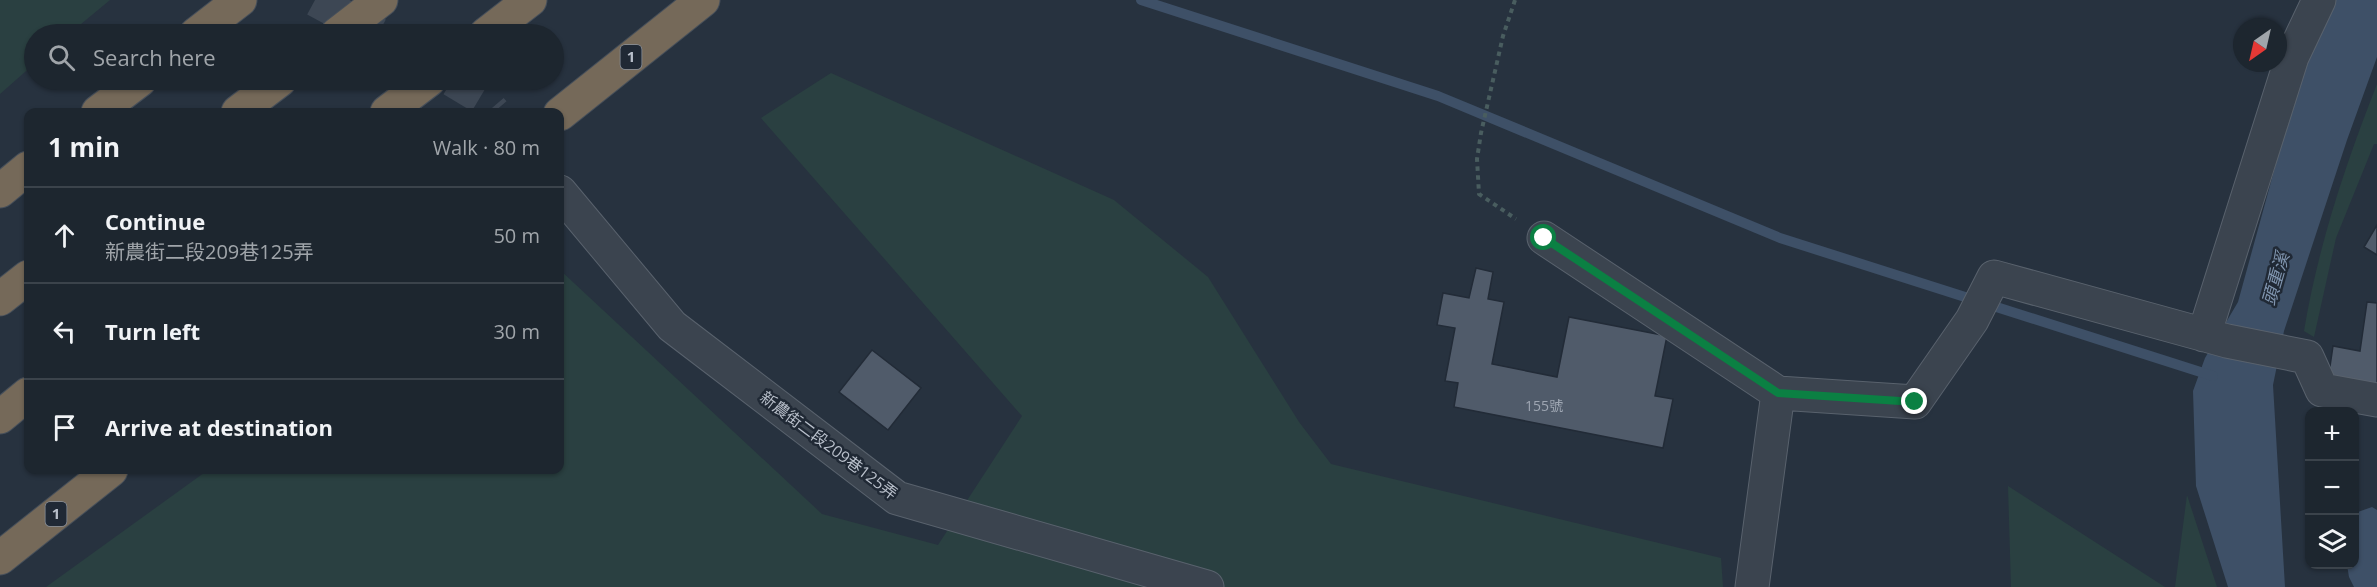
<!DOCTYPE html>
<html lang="en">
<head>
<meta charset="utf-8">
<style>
	:root { --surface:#1d262f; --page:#2a323b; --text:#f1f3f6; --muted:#a0a5aa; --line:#3b434b }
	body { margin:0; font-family:"Open Sans","Noto Sans TC",sans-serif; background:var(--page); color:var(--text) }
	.controls { position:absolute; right:18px; bottom:18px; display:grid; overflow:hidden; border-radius:12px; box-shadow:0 2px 4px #0004 }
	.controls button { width:54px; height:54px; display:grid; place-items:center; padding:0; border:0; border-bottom:2px solid var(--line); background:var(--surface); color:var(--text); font:30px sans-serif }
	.compass { position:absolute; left:2233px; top:18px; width:54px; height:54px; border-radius:50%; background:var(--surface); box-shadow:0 2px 4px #0004; rotate:214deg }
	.stop { position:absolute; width:18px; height:18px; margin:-14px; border:4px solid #0b8043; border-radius:50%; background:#fff }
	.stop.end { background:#0b8043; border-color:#fff; box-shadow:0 2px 6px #0008 }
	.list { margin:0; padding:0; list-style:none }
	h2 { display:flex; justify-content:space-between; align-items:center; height:78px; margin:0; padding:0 24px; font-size:26px }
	h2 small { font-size:20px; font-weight:400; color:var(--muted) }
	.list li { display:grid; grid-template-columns:39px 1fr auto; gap:18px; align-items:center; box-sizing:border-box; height:96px; padding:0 24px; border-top:2px solid var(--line) }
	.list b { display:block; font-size:22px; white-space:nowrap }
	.list p { margin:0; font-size:20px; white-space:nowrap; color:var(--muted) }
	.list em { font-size:20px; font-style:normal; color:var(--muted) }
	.icon { flex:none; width:33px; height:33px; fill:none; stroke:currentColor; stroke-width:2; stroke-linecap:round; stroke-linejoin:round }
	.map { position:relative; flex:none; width:2377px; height:587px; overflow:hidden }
	.search { position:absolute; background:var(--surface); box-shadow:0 2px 4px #0004; left:24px; top:24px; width:540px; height:66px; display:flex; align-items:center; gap:15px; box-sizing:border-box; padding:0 21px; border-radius:33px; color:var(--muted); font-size:22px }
	.panel { position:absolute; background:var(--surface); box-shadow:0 2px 4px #0004; left:24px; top:108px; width:540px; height:366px; border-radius:12px }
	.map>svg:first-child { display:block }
	.green { fill:#2a4041 }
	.water { fill:#3e5067 }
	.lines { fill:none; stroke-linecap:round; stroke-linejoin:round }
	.stream { stroke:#3e5067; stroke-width:10 }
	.building { fill:#505b6a; stroke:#222b37; stroke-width:1.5 }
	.minor-tunnel { stroke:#3d4754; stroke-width:33; stroke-dasharray:33 16; stroke-linecap:butt }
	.minor-casing { stroke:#59626d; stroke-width:35 }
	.motorway-casing { stroke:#464f5a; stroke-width:35 }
	.path { stroke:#495d5f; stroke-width:4; stroke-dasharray:4.5 4.5; stroke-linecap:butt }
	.minor { stroke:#3b444f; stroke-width:33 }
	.motorway { stroke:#756959; stroke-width:33 }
	.route { stroke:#0b8043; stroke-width:8 }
	.labels { text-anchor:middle; stroke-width:5; stroke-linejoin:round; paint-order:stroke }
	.number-label { font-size:14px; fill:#9ea6b2 }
	.shield { fill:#202935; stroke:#8a929d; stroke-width:1.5 }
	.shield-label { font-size:15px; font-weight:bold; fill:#b8bfca }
	.street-label { font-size:16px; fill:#b8bfca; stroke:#202935 }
	.water-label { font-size:18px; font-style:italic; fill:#8196b0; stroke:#202935 }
</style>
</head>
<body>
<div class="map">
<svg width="2377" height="587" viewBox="0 0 2377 587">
	<rect width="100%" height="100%" fill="#27323f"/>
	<path class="green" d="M0,0H110L69,34H34V64L0,94Z
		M831,73L1114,200L1208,277L1299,422L1331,464L1721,558L1723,587H46L208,470H560V270L822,514L938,545L1022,416L761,118Z
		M2377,84V144H2374L2336,238L2314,337L2304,331C2318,246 2346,163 2377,84Z
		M2008,486L2165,587H2011Z
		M2187,495L2217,587H2175Z"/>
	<path class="water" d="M2335,0H2377V57L2347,140L2284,331L2273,385L2285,587H2228L2196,486L2193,391L2205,358L2238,302L2302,69Z
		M2372,507L2377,510V587H2354L2349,577L2347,565L2354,564L2355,513Z"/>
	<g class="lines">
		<path class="stream" d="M1141,0L1438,96L1780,238L2213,376"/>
	</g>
	<path class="building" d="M2377,225V255L2364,247Z
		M1476,268L1493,272L1488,299L1504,302L1492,364L1557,377L1569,317L1667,336L1655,396L1673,399L1663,448L1454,407L1458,383L1445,381L1455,328L1437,325L1443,293L1469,298Z
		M2367,302L2377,303V387L2328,380L2333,346L2360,351Z
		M872,350L921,388L888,430L839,392Z"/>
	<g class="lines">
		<path class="minor-tunnel" d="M315,0L378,34
			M452,80L482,98L494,112"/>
		<defs>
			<path id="minor" d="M560,192L672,326L897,498L1207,587
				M1544,238L1778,393L1752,587
				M2204,335L2292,57L2319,0
				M1778,393L1915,402L1972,320L1994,277L2227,341L2307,357L2322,390L2377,400"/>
			<path id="motorway" d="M196,34L240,0
				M337,34L381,0
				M486,34L530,0
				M98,112L140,80
				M238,112L280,80
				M387,112L429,80
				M560,114L703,0
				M0,191L28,168
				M0,299L28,277
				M0,417L28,394
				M0,558L111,470"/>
		</defs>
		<use href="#minor" class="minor-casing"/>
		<use href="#motorway" class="motorway-casing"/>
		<path class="path" d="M1515,0L1503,36L1481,133L1477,159L1479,194L1516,219"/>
		<use href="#minor" class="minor"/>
		<use href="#motorway" class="motorway"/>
	</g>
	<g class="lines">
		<path class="route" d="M1544,238L1778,393L1915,402"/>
	</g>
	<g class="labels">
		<g class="number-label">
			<text x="1544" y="411">155號</text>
		</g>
		<g class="shield">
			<rect x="620.5" y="45" width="21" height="24" rx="4.5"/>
			<rect x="45.5" y="502" width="21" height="24" rx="4.5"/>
		</g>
		<g class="shield-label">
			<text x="631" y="62">1</text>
			<text x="56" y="519">1</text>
		</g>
		<g class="street-label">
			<text transform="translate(829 445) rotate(37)" y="6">新農街二段209巷125弄</text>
		</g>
		<g class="water-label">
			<text transform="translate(2276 279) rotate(-74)" y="6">頭重溪</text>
		</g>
	</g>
</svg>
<div class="controls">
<button>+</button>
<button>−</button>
<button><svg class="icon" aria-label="layers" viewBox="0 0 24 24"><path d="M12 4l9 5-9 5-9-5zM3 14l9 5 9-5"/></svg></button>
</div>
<svg class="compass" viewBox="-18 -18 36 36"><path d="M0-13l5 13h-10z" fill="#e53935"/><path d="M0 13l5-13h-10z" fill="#a0a5aa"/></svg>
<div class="stop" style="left:1544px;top:238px"></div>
<div class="stop end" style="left:1915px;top:402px"></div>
<div class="search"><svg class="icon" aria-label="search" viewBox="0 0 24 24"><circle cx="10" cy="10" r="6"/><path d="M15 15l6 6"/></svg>Search here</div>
<section class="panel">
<h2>1 min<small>Walk · 80 m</small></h2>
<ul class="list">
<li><svg class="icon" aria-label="ahead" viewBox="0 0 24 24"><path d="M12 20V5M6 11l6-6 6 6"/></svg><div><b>Continue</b><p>新農街二段209巷125弄</p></div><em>50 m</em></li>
<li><svg class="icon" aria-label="left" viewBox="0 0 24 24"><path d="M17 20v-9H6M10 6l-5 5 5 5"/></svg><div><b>Turn left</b></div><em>30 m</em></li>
<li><svg class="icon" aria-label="arrive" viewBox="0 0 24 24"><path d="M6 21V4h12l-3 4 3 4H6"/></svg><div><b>Arrive at destination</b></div></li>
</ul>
</section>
</div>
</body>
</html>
